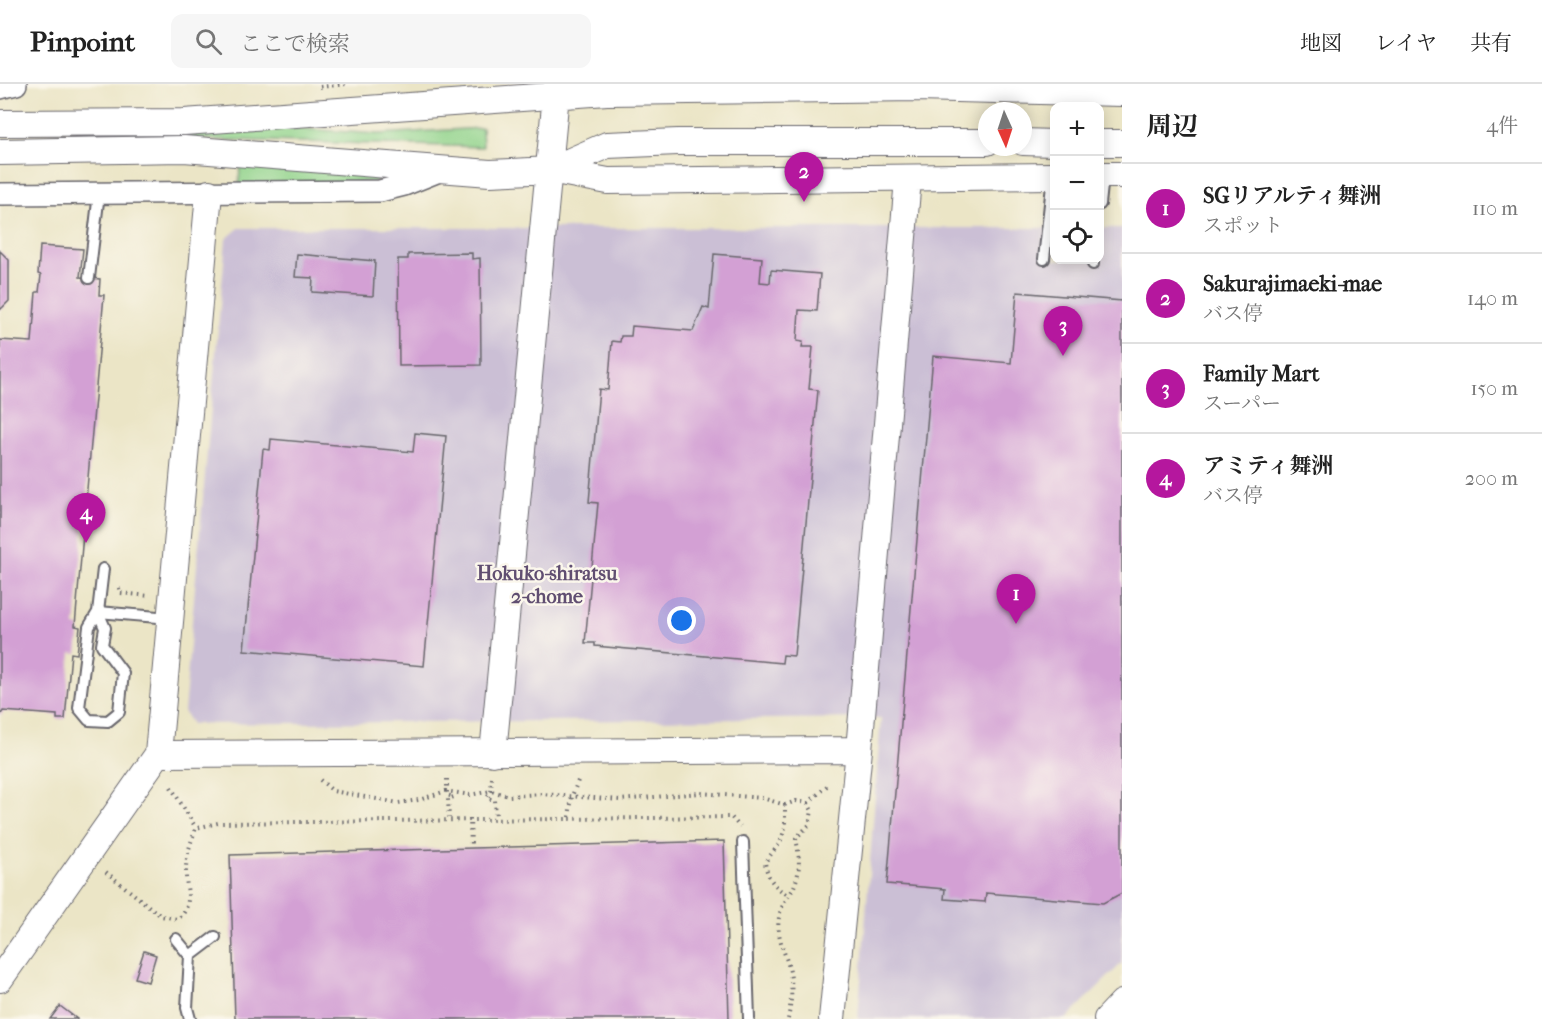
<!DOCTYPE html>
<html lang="ja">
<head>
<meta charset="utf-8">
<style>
	:root { --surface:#fff; --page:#f6f6f6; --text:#222; --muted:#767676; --line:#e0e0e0; --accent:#b5179e }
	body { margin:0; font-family:"IM FELL French Canon","Noto Serif JP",serif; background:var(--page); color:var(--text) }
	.controls { position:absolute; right:18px; top:18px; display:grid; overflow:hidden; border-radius:12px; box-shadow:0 3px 15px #0003 }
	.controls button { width:54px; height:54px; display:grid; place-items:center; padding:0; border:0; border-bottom:2px solid var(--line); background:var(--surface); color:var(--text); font:30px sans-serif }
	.compass { position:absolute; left:978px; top:18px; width:54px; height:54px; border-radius:50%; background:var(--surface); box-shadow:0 3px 15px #0003; rotate:177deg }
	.you { position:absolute; left:682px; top:537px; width:21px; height:21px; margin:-15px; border:4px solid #fff; border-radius:50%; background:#1a73e8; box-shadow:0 0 0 9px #1a73e833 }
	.badge { display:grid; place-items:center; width:39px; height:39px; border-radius:50%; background:var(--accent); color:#fff; font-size:20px; font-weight:700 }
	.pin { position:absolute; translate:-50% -50px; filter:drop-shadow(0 2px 3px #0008) }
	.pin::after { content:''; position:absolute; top:32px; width:21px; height:18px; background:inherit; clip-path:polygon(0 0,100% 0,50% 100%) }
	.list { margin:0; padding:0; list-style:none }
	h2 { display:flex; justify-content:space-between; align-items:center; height:78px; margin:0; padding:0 24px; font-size:26px }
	h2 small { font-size:20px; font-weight:400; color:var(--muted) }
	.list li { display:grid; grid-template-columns:39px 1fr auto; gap:18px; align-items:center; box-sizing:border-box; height:90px; padding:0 24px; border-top:2px solid var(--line) }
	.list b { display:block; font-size:22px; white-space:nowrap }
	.list p { margin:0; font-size:20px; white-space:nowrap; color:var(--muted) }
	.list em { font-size:20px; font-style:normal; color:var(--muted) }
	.icon { flex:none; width:33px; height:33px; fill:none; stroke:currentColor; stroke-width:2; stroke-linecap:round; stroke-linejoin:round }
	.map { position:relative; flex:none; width:1122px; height:935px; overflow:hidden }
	header { display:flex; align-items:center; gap:36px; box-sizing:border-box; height:84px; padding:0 30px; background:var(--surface); border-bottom:2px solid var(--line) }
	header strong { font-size:28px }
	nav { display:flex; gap:33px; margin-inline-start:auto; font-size:21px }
	.search { width:420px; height:54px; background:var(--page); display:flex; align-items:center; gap:15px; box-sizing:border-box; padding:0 21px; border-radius:12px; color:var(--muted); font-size:22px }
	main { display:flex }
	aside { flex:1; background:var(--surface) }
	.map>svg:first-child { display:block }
	.industrial { fill:#cbbfd5 }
	.green { fill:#91d38b; stroke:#5a7a63; stroke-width:1.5 }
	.building { fill:#d3a0d4 }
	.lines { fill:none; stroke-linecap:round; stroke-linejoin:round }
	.service-casing { stroke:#68666c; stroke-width:14 }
	.minor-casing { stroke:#68666c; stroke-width:24 }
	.tertiary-casing { stroke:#68666c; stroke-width:28 }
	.path { stroke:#68666c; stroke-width:4; stroke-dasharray:1.5 4.5; stroke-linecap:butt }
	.service { stroke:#fff; stroke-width:10 }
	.minor { stroke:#fff; stroke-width:21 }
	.tertiary { stroke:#fff; stroke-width:26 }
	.labels { text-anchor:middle; stroke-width:5; stroke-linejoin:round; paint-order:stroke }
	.neighbourhood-label { font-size:20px; font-weight:bold; fill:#604e71; stroke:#fbf7ec }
</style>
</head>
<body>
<header>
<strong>Pinpoint</strong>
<div class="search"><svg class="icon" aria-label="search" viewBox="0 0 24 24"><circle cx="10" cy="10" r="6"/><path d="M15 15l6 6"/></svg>ここで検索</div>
<nav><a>地図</a><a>レイヤ</a><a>共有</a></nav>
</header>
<main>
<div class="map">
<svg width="1122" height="935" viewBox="0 0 1122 935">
	<rect width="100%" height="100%" fill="#fbf7ec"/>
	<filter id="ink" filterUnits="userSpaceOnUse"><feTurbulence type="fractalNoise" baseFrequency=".0167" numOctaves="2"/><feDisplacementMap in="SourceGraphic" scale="12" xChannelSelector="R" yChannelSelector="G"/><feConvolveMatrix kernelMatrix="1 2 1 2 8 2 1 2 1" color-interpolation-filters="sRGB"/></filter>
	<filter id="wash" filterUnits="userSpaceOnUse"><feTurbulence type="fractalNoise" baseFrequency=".008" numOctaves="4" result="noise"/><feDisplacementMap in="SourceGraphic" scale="24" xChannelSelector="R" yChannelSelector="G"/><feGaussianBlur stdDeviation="1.35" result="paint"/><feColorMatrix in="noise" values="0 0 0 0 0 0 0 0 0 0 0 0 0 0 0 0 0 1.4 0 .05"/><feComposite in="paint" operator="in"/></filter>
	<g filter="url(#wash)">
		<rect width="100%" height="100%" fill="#ebe5c6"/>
		<path class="industrial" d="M239,144H1054V176H1100V144H1122V879L1066,935H858L881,634L192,640L184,628L226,155Z"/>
		<path class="green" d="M291,44L378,50L482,44L483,63L190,55L189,50Z
			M240,80L378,88L379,94L374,98L239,102Z"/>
		<g id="blocks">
			<path class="building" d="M40,162L83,165L80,193L100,195L99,211H104L75,542L80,543L77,570L71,569L65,635H57V631L3,627L0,632V256L32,258L36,208H39L41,191L38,190Z
				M0,167L9,176V217L0,226Z
				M472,169V175L480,174L481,281L399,282L398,175H408V170Z
				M297,170L375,177L373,212L312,208L313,194L295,193Z
				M714,170L762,174L760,198L770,199L771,186L820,190L817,227L799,226L797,257L803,258L802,263H813L809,305L818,306L794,572L783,571L782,579L595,562V559H585L598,419L589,418L599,305L608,306L612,257L620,258L621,252H631L632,242L693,247L703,223L709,225Z
				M1017,208L1122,217V809L1103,819L986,809L985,818L944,815L945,805L887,800L933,272L1011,279Z
				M415,349L446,352L424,582L244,566L263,365L270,366L271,355L413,368Z
				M724,757L729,935H235L230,771Z
				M144,867L156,871L148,898L135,894Z
				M60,922L77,935H50Z"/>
		</g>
	</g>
	<g filter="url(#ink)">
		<use href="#blocks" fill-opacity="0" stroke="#68666c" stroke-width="1.5"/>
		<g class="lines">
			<defs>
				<path id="service" d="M1100,120L1103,92
					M1044,175L1053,92
					M1093,180V176
					M89,194L99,109
					M103,485L98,528L170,534
					M98,528L105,544L102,561L123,589L119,628L108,637L89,636L79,624L89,543Z
					M743,758L749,935
					M176,855L190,872
					M190,935L187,924L190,872L215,853"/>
				<path id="minor" d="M0,4L16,0
					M0,110L380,107L404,101L444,85"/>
				<path id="tertiary" d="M0,39L184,38L607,8L918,4L1122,9
					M1023,58L1054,59
					M1100,59H1122
					M0,68L184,65L490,89L550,86L608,97L1054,92
					M550,86L607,61L678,58H987
					M1100,91H1122
					M493,669L557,0
					M158,670L859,666
					M0,895L158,670L209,109
					M832,935L859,666L908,95
					M1107,935L1122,919"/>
			</defs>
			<use href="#service" class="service-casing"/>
			<use href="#minor" class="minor-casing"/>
			<use href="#tertiary" class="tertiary-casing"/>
			<path class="path" d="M320,3L346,0
				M119,504L120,509L150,512
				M492,694L491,707L487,714L495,716L496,734
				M447,695V711L454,713L448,715L449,734
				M320,696L333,707L398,719L419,716L446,707L470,711L491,707L509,712L542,710L620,716L700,709L762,714L785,721
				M171,703L196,744
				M808,719L829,700
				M569,733L572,712L579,694
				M470,734L471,763
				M106,788L161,832L178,835C195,820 185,806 186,786C186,771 191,758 196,744L218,739L731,733L740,743
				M788,935C791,920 793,904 790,888C786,869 774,850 780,829C782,819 792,810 795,800C801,785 799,770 796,754L809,741L812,727L808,719L796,717L785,721V744L780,759L765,778C767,795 775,803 789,812"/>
			<use href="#service" class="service"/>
			<use href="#minor" class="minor"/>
			<use href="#tertiary" class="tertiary"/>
		</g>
	</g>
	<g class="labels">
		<g class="neighbourhood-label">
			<text x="547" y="496">Hokuko-shiratsu<tspan x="547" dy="23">2-chome</tspan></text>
		</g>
	</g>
</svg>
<div class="controls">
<button>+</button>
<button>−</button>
<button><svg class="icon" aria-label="locate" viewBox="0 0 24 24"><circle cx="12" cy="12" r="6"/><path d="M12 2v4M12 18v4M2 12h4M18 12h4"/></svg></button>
</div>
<svg class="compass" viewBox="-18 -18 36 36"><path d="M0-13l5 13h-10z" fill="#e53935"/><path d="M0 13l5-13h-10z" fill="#767676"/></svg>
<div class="you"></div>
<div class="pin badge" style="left:1016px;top:540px">1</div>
<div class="pin badge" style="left:804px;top:118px">2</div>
<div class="pin badge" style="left:1063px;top:272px">3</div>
<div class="pin badge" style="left:86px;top:459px">4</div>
</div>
<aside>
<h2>周辺<small>4件</small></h2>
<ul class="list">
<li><span class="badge">1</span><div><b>SGリアルティ舞洲</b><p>スポット</p></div><em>110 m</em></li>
<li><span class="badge">2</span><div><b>Sakurajimaeki-mae</b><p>バス停</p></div><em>140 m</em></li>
<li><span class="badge">3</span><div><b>Family Mart</b><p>スーパー</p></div><em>150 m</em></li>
<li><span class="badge">4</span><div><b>アミティ舞洲</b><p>バス停</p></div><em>200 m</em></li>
</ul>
</aside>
</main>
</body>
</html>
